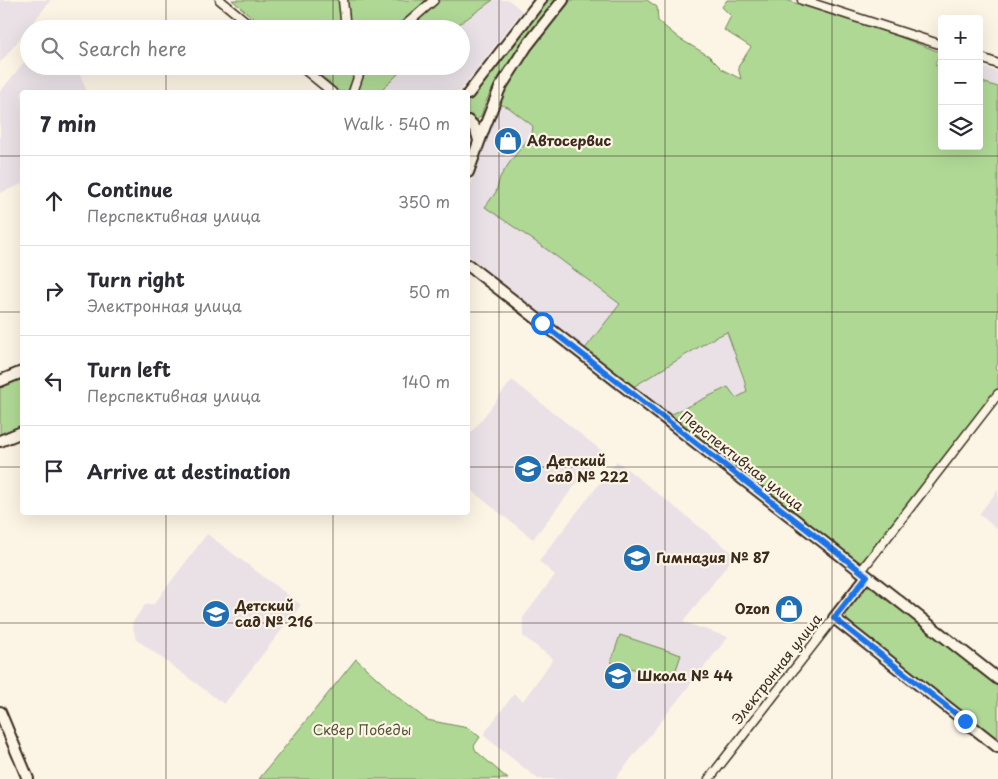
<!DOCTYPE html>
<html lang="en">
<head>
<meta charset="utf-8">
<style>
	:root { --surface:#fff; --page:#f7f7f7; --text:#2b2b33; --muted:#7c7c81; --line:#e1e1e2 }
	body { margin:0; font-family:"Playpen Sans",sans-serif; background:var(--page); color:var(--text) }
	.controls { position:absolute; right:15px; top:15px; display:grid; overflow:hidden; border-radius:5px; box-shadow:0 5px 20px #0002 }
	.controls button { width:45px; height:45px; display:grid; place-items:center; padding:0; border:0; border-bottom:1px solid var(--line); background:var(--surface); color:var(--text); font:25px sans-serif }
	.stop { position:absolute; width:15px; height:15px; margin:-11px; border:4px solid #1a73e8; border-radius:50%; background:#fff }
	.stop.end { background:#1a73e8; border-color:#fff; box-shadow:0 1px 5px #0008 }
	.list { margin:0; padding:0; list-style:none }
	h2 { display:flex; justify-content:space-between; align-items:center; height:65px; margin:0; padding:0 20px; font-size:21px }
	h2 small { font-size:16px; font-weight:400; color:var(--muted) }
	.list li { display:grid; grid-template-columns:32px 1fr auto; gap:15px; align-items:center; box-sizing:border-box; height:90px; padding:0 20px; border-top:1px solid var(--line) }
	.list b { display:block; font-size:19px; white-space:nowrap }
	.list p { margin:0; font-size:16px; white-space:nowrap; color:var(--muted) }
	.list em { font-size:16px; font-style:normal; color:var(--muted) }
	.icon { flex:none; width:28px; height:28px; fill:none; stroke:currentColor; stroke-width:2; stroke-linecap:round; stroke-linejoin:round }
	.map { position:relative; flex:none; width:998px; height:779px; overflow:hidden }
	.search { position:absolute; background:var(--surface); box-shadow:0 5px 20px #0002; left:20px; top:20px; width:450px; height:55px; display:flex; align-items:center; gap:12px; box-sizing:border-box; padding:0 18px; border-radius:28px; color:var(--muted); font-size:19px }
	.panel { position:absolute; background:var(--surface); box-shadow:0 5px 20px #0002; left:20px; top:90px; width:450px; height:425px; border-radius:5px }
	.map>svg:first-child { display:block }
	.built { fill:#e9e1e5 }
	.green { fill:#afd895; stroke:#75815a }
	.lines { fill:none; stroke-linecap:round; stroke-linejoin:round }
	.street-casing { stroke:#3b2a1e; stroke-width:11 }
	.secondary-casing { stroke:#3b2a1e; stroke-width:14 }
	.street { stroke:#fcf5e5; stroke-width:8 }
	.secondary { stroke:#fcf5e5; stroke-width:10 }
	.route { stroke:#1a73e8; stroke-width:6 }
	.grid { fill:none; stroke:#3b2a1e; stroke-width:1; stroke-opacity:0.55 }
	.labels { text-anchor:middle; stroke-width:4.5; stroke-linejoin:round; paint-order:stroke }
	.poi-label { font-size:14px; font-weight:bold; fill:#3b2a1e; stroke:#fcf5e5; text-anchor:start }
	.street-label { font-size:14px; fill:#3b2a1e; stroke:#fcf5e5 }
	.park-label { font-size:14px; fill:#58563c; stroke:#fcf5e5 }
</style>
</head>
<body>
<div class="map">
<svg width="998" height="779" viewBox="0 0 998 779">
	<rect width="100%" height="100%" fill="#fcf5e5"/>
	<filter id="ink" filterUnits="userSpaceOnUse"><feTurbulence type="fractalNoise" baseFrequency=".02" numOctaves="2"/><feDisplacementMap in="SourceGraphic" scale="10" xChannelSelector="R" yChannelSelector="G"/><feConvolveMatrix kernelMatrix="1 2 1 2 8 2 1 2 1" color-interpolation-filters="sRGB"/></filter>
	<g filter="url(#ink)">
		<path class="built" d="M0,0H51L1,62L0,61Z
			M493,0H509L522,11L459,92H380L406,66H461V29H452Z
			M29,56V66H77L87,92H22V184L0,193V92Z
			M979,66L998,72V87L979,81Z
			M499,104L508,107L533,126L532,134L510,162L500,177L496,192L485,207L549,251L620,304L584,350L468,255V193L488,132Z
			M727,332L747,392L736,398L728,387L670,415L633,387L712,339Z
			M512,380L602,451L533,539L468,488V437Z
			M617,461L735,555L683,622L728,637L615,779H538L483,735L514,694L523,701L553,659L523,636V618L555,575L539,561Z
			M998,490V530L979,514Z
			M207,534L301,605L224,704L136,639L132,623L145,605L154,604Z"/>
		<path class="green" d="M232,0H493L452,29H266Z
			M546,0H556L502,71L486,101L481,116L476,121L468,118V101Z
			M571,0H647L657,7L658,21L680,39L709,56L723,70L741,79L738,67L751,47L724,30L731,16L722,7L727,0H786L889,33L940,52L935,65L942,67V146H979V81L998,87V364L995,368L998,371V388L865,558L859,563L853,561L670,415L728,387L736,398L747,392L744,379L727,332L712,339L633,387L584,350L620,304L549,251L485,207L496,192L500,177L510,162L532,134L533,126L508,107L499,104C515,66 546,33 571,0Z
			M310,66H406L380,92H340Z
			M22,379V428L0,437V388Z
			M865,584H870L998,683V741L848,622L845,614L847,608Z
			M620,635L681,655L672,681L611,662Z
			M356,659L400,699L427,720L468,728L480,737L474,746L476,751L508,779H259Z"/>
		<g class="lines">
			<defs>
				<path id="street" d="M220,0L255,29
					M343,0L346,29
					M802,0L942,45
					M401,29L434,0
					M979,57L998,64
					M300,66L332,92
					M353,92L362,66
					M861,571L998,394
					M709,779L834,618"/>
				<path id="secondary" d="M468,94L541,0
					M468,121C475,126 477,132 479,141
					M468,172L483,131L500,88L526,47L563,0
					M468,265L867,576L998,679
					M0,381L22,372
					M0,441L22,432
					M867,576L834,618L998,747
					M0,712L28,779"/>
			</defs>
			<use href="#street" class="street-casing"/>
			<use href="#secondary" class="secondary-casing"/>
			<use href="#street" class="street"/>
			<use href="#secondary" class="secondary"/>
		</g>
	</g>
	<g class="lines" filter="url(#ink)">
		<path class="route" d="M542,323L867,576L834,618L965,721"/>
	</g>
	<path class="grid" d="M166,0V29M333,0V29M499,0V779M665,0V779M832,0V779M166,66V92M333,66V92M0,156H22M468,156H998M0,312H22M468,312H998M0,467H22M468,467H998M166,512V779M333,512V779M0,623H998"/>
	<defs>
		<symbol id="shop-disc" viewBox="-11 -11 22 22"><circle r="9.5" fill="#1f6fb2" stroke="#fcf5e5"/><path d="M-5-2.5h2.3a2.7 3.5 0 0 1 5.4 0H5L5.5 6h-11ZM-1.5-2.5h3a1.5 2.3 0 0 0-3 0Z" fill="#fff"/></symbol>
		<symbol id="school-disc" viewBox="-11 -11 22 22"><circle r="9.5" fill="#1f6fb2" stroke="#fcf5e5"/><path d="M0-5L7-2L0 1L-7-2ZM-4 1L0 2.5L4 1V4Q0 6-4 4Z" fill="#fff"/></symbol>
	</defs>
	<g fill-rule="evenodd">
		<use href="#shop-disc" x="492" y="125" width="32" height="32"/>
		<use href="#school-disc" x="512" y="453" width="32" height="32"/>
		<use href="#school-disc" x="621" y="542" width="32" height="32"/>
		<use href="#shop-disc" x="773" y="593" width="32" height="32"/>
		<use href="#school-disc" x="200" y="598" width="32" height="32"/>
		<use href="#school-disc" x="602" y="660" width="32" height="32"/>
	</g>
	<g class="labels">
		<g class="poi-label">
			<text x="527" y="146">Автосервис</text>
			<text x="547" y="466">Детский<tspan x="547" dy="16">сад № 222</tspan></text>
			<text x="656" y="563">Гимназия № 87</text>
			<text x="235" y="611">Детский<tspan x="235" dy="16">сад № 216</tspan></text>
			<text x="770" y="614" text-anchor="end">Ozon</text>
			<text x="637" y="681">Школа № 44</text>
		</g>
		<g class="street-label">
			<text transform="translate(742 461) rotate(38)" y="5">Перспективная улица</text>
			<text transform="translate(777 669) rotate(-52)" y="5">Электронная улица</text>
		</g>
		<g class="park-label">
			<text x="362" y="735">Сквер Победы</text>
		</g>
	</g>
</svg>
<div class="controls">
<button>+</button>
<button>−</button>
<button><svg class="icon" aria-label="layers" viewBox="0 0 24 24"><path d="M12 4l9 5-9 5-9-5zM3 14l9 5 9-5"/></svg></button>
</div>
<div class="stop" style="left:542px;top:323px"></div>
<div class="stop end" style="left:965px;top:721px"></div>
<div class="search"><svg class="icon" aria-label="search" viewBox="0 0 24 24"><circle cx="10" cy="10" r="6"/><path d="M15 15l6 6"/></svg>Search here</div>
<section class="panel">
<h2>7 min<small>Walk · 540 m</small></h2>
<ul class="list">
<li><svg class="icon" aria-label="ahead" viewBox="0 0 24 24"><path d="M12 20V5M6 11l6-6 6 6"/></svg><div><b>Continue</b><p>Перспективная улица</p></div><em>350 m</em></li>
<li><svg class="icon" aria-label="right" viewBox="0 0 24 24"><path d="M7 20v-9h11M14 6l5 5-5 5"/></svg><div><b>Turn right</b><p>Электронная улица</p></div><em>50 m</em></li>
<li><svg class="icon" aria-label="left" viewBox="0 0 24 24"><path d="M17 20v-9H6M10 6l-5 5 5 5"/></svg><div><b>Turn left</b><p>Перспективная улица</p></div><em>140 m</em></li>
<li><svg class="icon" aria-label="arrive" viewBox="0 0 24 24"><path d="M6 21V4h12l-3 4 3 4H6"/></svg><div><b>Arrive at destination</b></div></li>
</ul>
</section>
</div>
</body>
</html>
